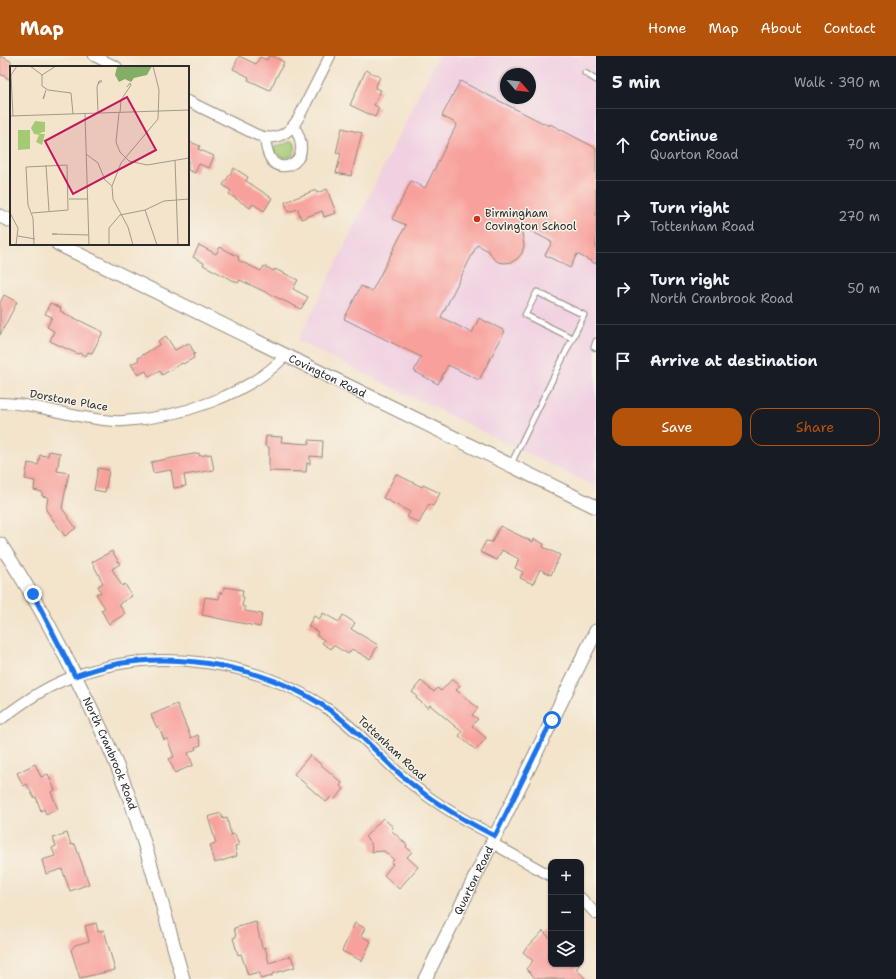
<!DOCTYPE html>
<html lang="en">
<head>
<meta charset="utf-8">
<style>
	:root { --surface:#171b24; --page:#20242c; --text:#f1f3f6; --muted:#9ea1a6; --line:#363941; --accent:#b45309 }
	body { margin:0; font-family:"Shantell Sans",sans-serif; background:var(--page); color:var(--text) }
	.controls { position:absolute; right:12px; bottom:12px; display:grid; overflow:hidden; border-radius:8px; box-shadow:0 1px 3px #0004 }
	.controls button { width:36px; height:36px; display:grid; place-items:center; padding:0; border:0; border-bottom:1px solid var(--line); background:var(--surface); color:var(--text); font:20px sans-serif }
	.compass { position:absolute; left:500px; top:12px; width:36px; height:36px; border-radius:50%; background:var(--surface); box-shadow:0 1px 3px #0004; rotate:118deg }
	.stop { position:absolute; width:12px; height:12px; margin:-9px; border:3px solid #1a73e8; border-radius:50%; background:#fff }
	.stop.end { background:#1a73e8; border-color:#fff; box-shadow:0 1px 4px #0008 }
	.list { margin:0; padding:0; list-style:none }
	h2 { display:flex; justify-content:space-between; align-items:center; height:52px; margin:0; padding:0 16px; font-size:17px }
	h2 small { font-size:13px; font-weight:400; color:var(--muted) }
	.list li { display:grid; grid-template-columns:26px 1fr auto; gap:12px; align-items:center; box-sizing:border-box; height:72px; padding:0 16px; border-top:1px solid var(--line) }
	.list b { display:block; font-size:15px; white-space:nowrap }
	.list p { margin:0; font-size:13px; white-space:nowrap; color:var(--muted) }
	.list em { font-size:13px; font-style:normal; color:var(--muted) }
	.actions { display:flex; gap:8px; padding:12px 16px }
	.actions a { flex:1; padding:9px 0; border:1px solid var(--accent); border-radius:12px; text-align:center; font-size:14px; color:var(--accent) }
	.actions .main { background:var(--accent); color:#fff }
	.icon { flex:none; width:22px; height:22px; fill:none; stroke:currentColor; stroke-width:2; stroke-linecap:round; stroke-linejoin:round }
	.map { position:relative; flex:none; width:596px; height:923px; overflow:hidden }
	header { display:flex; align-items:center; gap:24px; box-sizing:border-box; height:56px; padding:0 20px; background:var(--accent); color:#fff }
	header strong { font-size:19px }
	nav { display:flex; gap:22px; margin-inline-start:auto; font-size:14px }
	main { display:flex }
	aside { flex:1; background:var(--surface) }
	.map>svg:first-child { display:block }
	.built { fill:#f1d0e2; fill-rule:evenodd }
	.green { fill:#a6ca74; stroke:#687a50 }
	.building { fill:#f8a09b }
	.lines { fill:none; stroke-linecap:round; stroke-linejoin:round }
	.service-casing { stroke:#8f887b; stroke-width:7 }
	.minor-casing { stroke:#8f887b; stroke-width:12 }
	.tertiary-casing { stroke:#8f887b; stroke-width:15 }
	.service { stroke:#fff; stroke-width:5 }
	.minor { stroke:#fff; stroke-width:10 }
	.tertiary { stroke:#fff; stroke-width:13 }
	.route { stroke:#1a73e8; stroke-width:5 }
	.poi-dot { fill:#c8321e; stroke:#f7f3e8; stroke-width:1.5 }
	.labels { text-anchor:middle; stroke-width:3; stroke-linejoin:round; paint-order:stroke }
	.poi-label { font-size:11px; fill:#2b2b2b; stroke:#f7f3e8; text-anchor:start }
	.street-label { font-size:11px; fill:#2b2b2b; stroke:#f7f3e8 }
	.inset-road { fill:none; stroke:#a39a8b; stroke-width:1 }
	.view { fill:#c2185b; fill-opacity:0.15; stroke:#c2185b; stroke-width:2 }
	.inset-edge { fill:none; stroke:#2b2b2b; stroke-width:2 }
</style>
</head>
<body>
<header>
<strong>Map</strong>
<nav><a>Home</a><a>Map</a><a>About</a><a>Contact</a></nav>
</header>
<main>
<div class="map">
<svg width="596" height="923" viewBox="0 0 596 923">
	<rect width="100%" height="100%" fill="#f7f3e8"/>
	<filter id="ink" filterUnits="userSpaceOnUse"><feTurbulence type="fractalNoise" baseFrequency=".025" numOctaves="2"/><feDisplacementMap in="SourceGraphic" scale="8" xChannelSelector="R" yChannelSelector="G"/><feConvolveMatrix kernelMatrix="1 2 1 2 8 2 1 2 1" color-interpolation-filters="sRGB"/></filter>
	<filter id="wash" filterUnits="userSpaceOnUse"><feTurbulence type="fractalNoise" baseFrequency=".012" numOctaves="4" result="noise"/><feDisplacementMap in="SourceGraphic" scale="16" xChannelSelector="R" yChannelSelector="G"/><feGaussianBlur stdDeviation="0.9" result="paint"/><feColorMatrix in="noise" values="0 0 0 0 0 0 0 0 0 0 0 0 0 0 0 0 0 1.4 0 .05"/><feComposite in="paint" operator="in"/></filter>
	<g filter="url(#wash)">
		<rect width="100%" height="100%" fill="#f3e4cb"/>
		<path class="built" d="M438,0H596V431L298,285ZM506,18H530V42H506Z"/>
		<path class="green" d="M291,85L294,86C297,91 295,97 291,101L282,102L274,96L275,90L284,88Z"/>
		<g id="blocks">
			<path class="building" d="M0,0L11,5V24L0,18Z
				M239,0L256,8L260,1L267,4L269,0H273L284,6L270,34L248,24L249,21L233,13Z
				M366,14L380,21L375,32L381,34L374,49L379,52L375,61L350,49Z
				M460,25L549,70L550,68L596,92V208L577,198L570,212L545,199L552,186L521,170L524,190L522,197L518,202L512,206L505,207L498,206L492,201L489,195L477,189L441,261L472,277L479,262L505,275L479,324L448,309L438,328L414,315L421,301L344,263L361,230L372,235L406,169L392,163L411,125L425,132L457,68L442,60Z
				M342,72L362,77L351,120L336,117L341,98L336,97Z
				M188,85L200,90L198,93L214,100L209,112L199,108L195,117L188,114Z
				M234,112L248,121L246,125L272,142L264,155L253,148L250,152L229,138L231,135L223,129Z
				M327,133L336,157L324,161L322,155L301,163L298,153L288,156L285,146L316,134L317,137Z
				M199,189L216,198L220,191L239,201L238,204L261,215L264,210L274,215L275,213L298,224L293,233L308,241L301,253L240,224L238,227L203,209L204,207L193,201Z
				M4,239L17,246L0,279V247Z
				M50,247L61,252L60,255L103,276L92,297L88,296L86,300L79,297L78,298L50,285L54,275L47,271L52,261L45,258Z
				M166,280L175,294L189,287L195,298L193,299L194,302L183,308L182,307L162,319L160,315L149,321L146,315L138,319L131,308L139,304L138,302L160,288L158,285Z
				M266,380L282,381L281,386L309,388V384L323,385L322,401L310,400V408L307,407L306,416L269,415V391L265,390Z
				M49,395L60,397L57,415L69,417L62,452L76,472L65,480L46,454L48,441L42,440V436L34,434L35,425L25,423L28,407L38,409L40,399L48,400Z
				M199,397V400L211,398L214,414L184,419L186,430L174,432L171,414L153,417L151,406Z
				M98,412L109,414L105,436L94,434Z
				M396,418L422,431L423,429L440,437L433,450L429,448L419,467L407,461L410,456L383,442Z
				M500,470L533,486L534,483L544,488L543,491L560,499L551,519L540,513L533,528L520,522L523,516L515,512L519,503L502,494L497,504L480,496L486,485L492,486Z
				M112,495L120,508L112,513L122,530L125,528L132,540L119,548L125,558L109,568L101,554L105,552L96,538L101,536L98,530L103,527L92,506Z
				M224,531L243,534L242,540L244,541L242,550L245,551V555L262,558L260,571L202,559L205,541L219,543L220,536L223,537Z
				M323,557L339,566L343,559L355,567L351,573L378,589L370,603L352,593L348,598L333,589L331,593L322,587L324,584L316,579L318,576L308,570L314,560L319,563Z
				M452,623L460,630L456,634L478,652L472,659L478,663L472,670L486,682L476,694L459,680L462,676L430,649L428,652L416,642L417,640L412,636L421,625L434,636L437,632L441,635Z
				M177,648L191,682L198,679L201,689L195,691L196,693L188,697L193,709L175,717L169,703L174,701L167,682L164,684L159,671L157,672L151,659Z
				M310,699L342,727L340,730L344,733L334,744L331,741L326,746L294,718Z
				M35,708L41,721L48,718L55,734L51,736L58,753L46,758L44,753L41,755L36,741L34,742L27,728L23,730L17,717Z
				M221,757L223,763L227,762L231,779L235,778L239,789L235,790L237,800L215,807L210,789L216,787L208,761Z
				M383,762L393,771L391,774L407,789L406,791L412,796L407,801L418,811L399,833L384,819L393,808L391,807L394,804L384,795L372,796L371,787L365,781Z
				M67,777L71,789L75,788L89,828L70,835L62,813L46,818L42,804L55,800L52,792L56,790L53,782Z
				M256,866L262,892L265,891L269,907L291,900L295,911L272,918V920L261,923L259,916L248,919L241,898L238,899L233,882L236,881L234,872Z
				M96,867L98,876L104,874L115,914L80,922L71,894L75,889L89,885L85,870Z
				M355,867L365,872L361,880L371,885L362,905L342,895Z
				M543,875L551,883V908H580L576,913L586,923H536L526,913L533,905L523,896Z"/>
		</g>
	</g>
	<g filter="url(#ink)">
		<use href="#blocks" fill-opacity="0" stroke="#8f887b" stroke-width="1"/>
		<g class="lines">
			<defs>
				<path id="service" d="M585,17L596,24
					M596,285L594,291L596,292
					M511,408L584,259L537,236L525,259L572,282"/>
				<path id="minor" d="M94,0L117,11
					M188,45L257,79C276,86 289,78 299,61L330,0
					M265,82C266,90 267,99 273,106C284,116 300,107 301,94C302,85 298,77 294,70
					M0,347C29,347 55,356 84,361C96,363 110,366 123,365C177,362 248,340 286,299
					M0,664C23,646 48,629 75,620C159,589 260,605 332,656C358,674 378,699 401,719C430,745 461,763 495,780
					M492,787L551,820
					M581,842L596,858"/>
				<g id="tertiary">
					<path d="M0,160L11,165"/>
					<path id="s1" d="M58,188L596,451"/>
					<path id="s2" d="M0,488C31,534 57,582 81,632C100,669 117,707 131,746C151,804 166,864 183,923"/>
					<path id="s3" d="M425,923L596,575"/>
				</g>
			</defs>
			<use href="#service" class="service-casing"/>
			<use href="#minor" class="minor-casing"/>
			<use href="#tertiary" class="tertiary-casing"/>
			<use href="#service" class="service"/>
			<use href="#minor" class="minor"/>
			<use href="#tertiary" class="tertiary"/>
		</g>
	</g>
	<g class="lines" filter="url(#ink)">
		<path class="route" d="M33,538L75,620C86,616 96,613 107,610C181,594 274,612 335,658C359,676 379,699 401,719C430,745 461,763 495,780L552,664"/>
	</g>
	<circle class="poi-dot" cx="477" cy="163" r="4"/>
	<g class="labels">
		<g class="poi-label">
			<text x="485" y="161">Birmingham<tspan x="485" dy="13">Covington School</tspan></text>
		</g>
		<g class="street-label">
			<text dy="4" stroke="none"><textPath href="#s1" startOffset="300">Covington Road</textPath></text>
			<text transform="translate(69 344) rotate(10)" y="4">Dorstone Place</text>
			<text transform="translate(392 692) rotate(43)" y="4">Tottenham Road</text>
			<text dy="4" stroke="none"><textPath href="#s2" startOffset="237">North Cranbrook Road</textPath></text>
			<text dy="4" stroke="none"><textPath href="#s3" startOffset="110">Quarton Road</textPath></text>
		</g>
	</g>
	<g transform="translate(10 10)">
		<rect width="179" height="179" fill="#f3e4cb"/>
		<path d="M25,55L35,56V66H33L29,68H35L32,79L26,76L29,69L24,68L21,62ZM8,64H20V83L8,84Z" fill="#a6ca74"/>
		<path d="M142,0L137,9L124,12L121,16L115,13L109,16L105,9L107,1Z" fill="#84ae66"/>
		<path class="inset-road" d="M20,0L32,9M46,0L32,9V20L38,24L61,27L63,48M35,29L33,33L36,24M88,47L87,21L89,15H92L88,18M109,47L106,76L110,86L119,95L137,99L179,92M110,47L111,34L121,19L120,17L117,21M75,48L79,179M0,50L179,44M3,50L1,9L7,0M76,88L88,97L95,114L102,120M165,94L168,179M36,99L39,145M59,133H78M135,144L147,179M0,147L8,162L6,179M22,147L58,144L57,99L16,101L18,139L23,152L24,179M47,168H42L79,169M8,170L25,173M99,179V162L110,149L135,144L154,135L179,133M123,179L118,161L103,133L102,120L111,97L148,53L149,24L143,0"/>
		<path class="view" d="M117,31L146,84L63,128L35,75Z"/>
		<rect width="179" height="179" class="inset-edge"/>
	</g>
</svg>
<div class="controls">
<button>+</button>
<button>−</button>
<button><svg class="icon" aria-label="layers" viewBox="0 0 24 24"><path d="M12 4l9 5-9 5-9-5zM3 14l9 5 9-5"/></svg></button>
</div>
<svg class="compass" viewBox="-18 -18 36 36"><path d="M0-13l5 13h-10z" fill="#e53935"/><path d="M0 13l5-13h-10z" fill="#9ea1a6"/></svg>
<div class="stop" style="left:552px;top:664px"></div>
<div class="stop end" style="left:33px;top:538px"></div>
</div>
<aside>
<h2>5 min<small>Walk · 390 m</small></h2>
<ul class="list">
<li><svg class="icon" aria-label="ahead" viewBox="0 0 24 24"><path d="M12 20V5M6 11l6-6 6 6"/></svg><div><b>Continue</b><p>Quarton Road</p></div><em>70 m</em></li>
<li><svg class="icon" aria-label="right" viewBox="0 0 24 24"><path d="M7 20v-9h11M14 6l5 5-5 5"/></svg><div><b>Turn right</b><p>Tottenham Road</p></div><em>270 m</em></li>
<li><svg class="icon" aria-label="right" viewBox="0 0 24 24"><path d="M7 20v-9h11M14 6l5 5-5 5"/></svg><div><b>Turn right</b><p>North Cranbrook Road</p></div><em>50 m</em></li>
<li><svg class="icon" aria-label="arrive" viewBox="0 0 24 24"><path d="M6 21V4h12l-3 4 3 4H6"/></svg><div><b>Arrive at destination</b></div></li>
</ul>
<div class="actions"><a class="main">Save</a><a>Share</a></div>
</aside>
</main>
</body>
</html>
